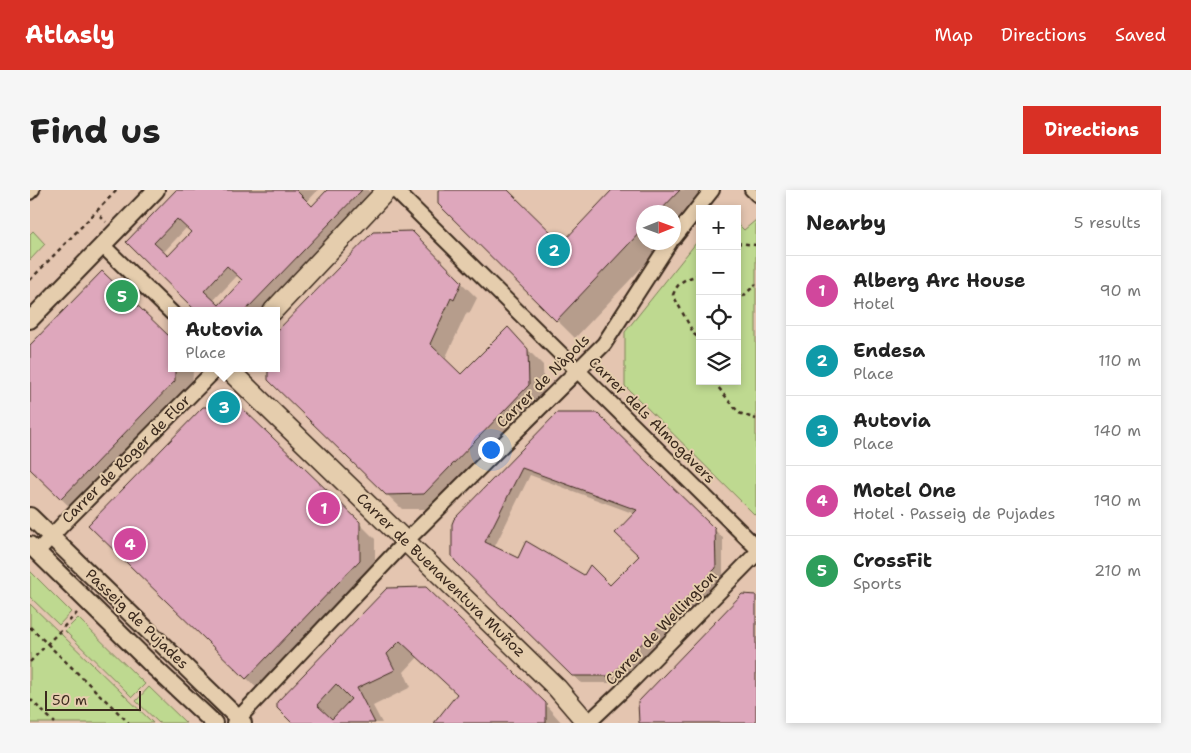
<!DOCTYPE html>
<html lang="en">
<head>
<meta charset="utf-8">
<style>
	:root { --surface:#fff; --page:#f6f6f6; --text:#222; --muted:#767676; --line:#e0e0e0; --accent:#d93025 }
	body { margin:0; font-family:"Shantell Sans",sans-serif; background:var(--page); color:var(--text) }
	.controls { position:absolute; right:15px; top:15px; display:grid; overflow:hidden; border-radius:0px; box-shadow:0 2px 8px #0003 }
	.controls button { width:45px; height:45px; display:grid; place-items:center; padding:0; border:0; border-bottom:1px solid var(--line); background:var(--surface); color:var(--text); font:25px sans-serif }
	.compass { position:absolute; left:606px; top:15px; width:45px; height:45px; border-radius:50%; background:var(--surface); box-shadow:0 2px 8px #0003; rotate:89deg }
	.scale { position:absolute; left:15px; bottom:12px; width:96px; box-sizing:border-box; padding-left:5px; border:2px solid #3b2a1e; border-top:0; font-size:14px; line-height:18px; white-space:nowrap; color:#3b2a1e; -webkit-text-stroke:4px #e5cdad; paint-order:stroke }
	.you { position:absolute; left:460px; top:259px; width:18px; height:18px; margin:-12px; border:4px solid #fff; border-radius:50%; background:#1a73e8; box-shadow:0 0 0 8px #1a73e833 }
	.badge { display:grid; place-items:center; width:32px; height:32px; border-radius:50%; background:var(--accent); color:#fff; font-size:16px; font-weight:700 }
	.pin { position:absolute; translate:-50% -50%; border:2px solid #fff; box-shadow:0 1px 5px #0006 }
	.popup { position:absolute; left:138px; top:117px; width:112px; height:65px; box-sizing:border-box; display:grid; place-content:center; border-radius:0px; background:var(--surface); filter:drop-shadow(0 1px 4px #0005); font-size:16px; white-space:nowrap; color:var(--muted) }
	.popup b { font-size:19px; color:var(--text) }
	.popup::after { content:''; position:absolute; left:50%; top:100%; margin-left:-10px; border:10px solid transparent; border-top-color:var(--surface) }
	.list { margin:0; padding:0; list-style:none }
	h2 { display:flex; justify-content:space-between; align-items:center; height:65px; margin:0; padding:0 20px; font-size:21px }
	h2 small { font-size:16px; font-weight:400; color:var(--muted) }
	.list li { display:grid; grid-template-columns:32px 1fr auto; gap:15px; align-items:center; box-sizing:border-box; height:70px; padding:0 20px; border-top:1px solid var(--line) }
	.list b { display:block; font-size:19px; white-space:nowrap }
	.list p { margin:0; font-size:16px; white-space:nowrap; color:var(--muted) }
	.list em { font-size:16px; font-style:normal; color:var(--muted) }
	.icon { flex:none; width:28px; height:28px; fill:none; stroke:currentColor; stroke-width:2; stroke-linecap:round; stroke-linejoin:round }
	.map { position:relative; flex:none; width:726px; height:533px; overflow:hidden; border-radius:0px }
	header { display:flex; align-items:center; gap:30px; box-sizing:border-box; height:70px; padding:0 25px; background:var(--accent); color:#fff }
	header strong { font-size:24px }
	nav { display:flex; gap:28px; margin-inline-start:auto; font-size:18px }
	.intro { display:flex; align-items:center; justify-content:space-between; box-sizing:border-box; height:120px; padding:0 30px }
	h1 { margin:0; font-size:35px }
	.button { padding:12px 22px; border-radius:0px; background:var(--accent); color:#fff; font-size:18px; font-weight:700 }
	main { display:flex; gap:30px; padding:0 30px }
	aside { flex:1; background:var(--surface); border-radius:0px; box-shadow:0 2px 8px #0003 }
	.map>svg:first-child { display:block }
	.green { fill:#bed990; stroke:#7c8257 }
	.shadow { fill:#0003; fill-rule:evenodd }
	.building { fill:#dea7bc; stroke:#3b2a1e; fill-rule:evenodd }
	.lines { fill:none; stroke-linecap:round; stroke-linejoin:round }
	.pedestrian-casing { stroke:#3b2a1e; stroke-width:14 }
	.minor-casing { stroke:#3b2a1e; stroke-width:18 }
	.tertiary-casing { stroke:#3b2a1e; stroke-width:20 }
	.secondary-casing { stroke:#3b2a1e; stroke-width:22 }
	.path { stroke:#3b2a1e; stroke-width:2.5; stroke-dasharray:4 4; stroke-linecap:butt }
	.pedestrian { stroke:#e5cdad; stroke-width:10 }
	.minor { stroke:#e5cdad; stroke-width:14 }
	.tertiary { stroke:#e5cdad; stroke-width:16 }
	.secondary { stroke:#e5cdad; stroke-width:19 }
	.labels { text-anchor:middle; stroke-width:4; stroke-linejoin:round; paint-order:stroke }
	.street-label { font-size:15px; fill:#3b2a1e; stroke:#e5cdad }
</style>
</head>
<body>
<header>
<strong>Atlasly</strong>
<nav><a>Map</a><a>Directions</a><a>Saved</a></nav>
</header>
<div class="intro"><h1>Find us</h1><a class="button">Directions</a></div>
<main>
<div class="map">
<svg width="726" height="533" viewBox="0 0 726 533">
	<rect width="100%" height="100%" fill="#e4c5b0"/>
	<filter id="ink" filterUnits="userSpaceOnUse"><feTurbulence type="fractalNoise" baseFrequency=".02" numOctaves="2"/><feDisplacementMap in="SourceGraphic" scale="10" xChannelSelector="R" yChannelSelector="G"/><feConvolveMatrix kernelMatrix="1 2 1 2 8 2 1 2 1" color-interpolation-filters="sRGB"/></filter>
	<g filter="url(#ink)">
		<path class="green" d="M726,30V326L595,196V142L670,48V191H707V33L714,40Z
			M3,41L15,54L0,70V44Z
			M0,381L41,422L29,435L0,407Z
			M0,414L123,533H0Z
			M48,428L115,494L102,507L35,441Z
			M119,497L156,533H129L106,511Z"/>
		<path class="shadow" d="M147,0H288L277,12L283,18L299,0H338L344,7L235,121H168L98,52ZM157,37L162,42L138,68L133,63ZM208,85L214,91L189,116L183,111Z
			M409,0H477L532,55L584,0H685L644,44V22H614V52H636L545,148L409,14Z
			M381,43L447,108L439,124L437,122L415,169L431,185L492,154L513,175L514,208L410,319H372L255,205L246,178Z
			M0,157L142,178H163L162,210L49,326L0,278Z
			M528,224H566L693,348V386L591,491L586,493H551L426,371ZM500,285L605,324L610,366L580,396L555,387L489,370L464,358Z
			M329,333L345,349V386L233,504L75,351Z
			M358,399L515,514L532,533H406L428,504L388,467L374,482L381,497L343,516L352,533H263Z"/>
		<path class="building" d="M146,0H266L282,16L297,0H332L215,121H166L96,52ZM147,29L161,42L138,66L124,53ZM197,76L212,90L189,115L174,101Z
			M408,0H478L532,53L582,0H650L629,22H614V38L526,131L408,14Z
			M382,41L432,92L424,110L421,108L400,154L431,184L478,137L498,159L499,195L394,304L356,305L238,190V178H246V142L343,42Z
			M72,81L142,149V178H145V191L31,309L0,279V155Z
			M173,217H211L330,332V370L216,489L58,335Z
			M527,223H567L685,339L686,378L583,483L577,486H542L425,371L422,366V334L424,329ZM492,278L607,320L585,343L609,366L580,395L560,375L554,385L496,351L488,368L455,352Z
			M396,397L516,513V533H404L427,504L370,451L357,464L365,480L327,498L345,533H262L247,518V512L357,398ZM306,494L321,509L302,529L287,515Z
			M712,404L726,405V533H609L608,512Z"/>
		<g class="lines">
			<defs>
				<path id="pedestrian" d="M720,0L726,6
					M0,4L4,0"/>
				<path id="minor" d="M365,0L726,357
					M644,48L682,0
					M72,55L142,123
					M7,362L33,334L187,178
					M204,533L376,351L574,154L640,52
					M558,533L592,501L726,364"/>
				<path id="tertiary" d="M0,130L126,0
					M0,326L213,533
					M0,355L126,479L184,533"/>
				<path id="secondary" d="M243,121L357,0
					M197,178L527,498L557,533"/>
			</defs>
			<use href="#pedestrian" class="pedestrian-casing"/>
			<use href="#minor" class="minor-casing"/>
			<use href="#tertiary" class="tertiary-casing"/>
			<use href="#secondary" class="secondary-casing"/>
			<path class="path" d="M70,26L76,32
				M707,53L726,55
				M670,84C656,90 649,89 643,105L664,144L670,149
				M0,90L87,0
				M707,112L726,94
				M685,191L688,197L709,223L726,229
				M0,437L99,533
				M0,472L47,423
				M0,509L25,533"/>
			<use href="#pedestrian" class="pedestrian"/>
			<use href="#minor" class="minor"/>
			<use href="#tertiary" class="tertiary"/>
			<use href="#secondary" class="secondary"/>
		</g>
	</g>
	<g class="labels">
		<g class="street-label">
			<text transform="translate(513 191) rotate(-45)" y="5">Carrer de Nàpols</text>
			<text transform="translate(622 230) rotate(45)" y="5">Carrer dels Almogàvers</text>
			<text transform="translate(96 269) rotate(-45)" y="5">Carrer de Roger de Flor</text>
			<text transform="translate(411 385) rotate(44)" y="5">Carrer de Buenaventura Muñoz</text>
			<text transform="translate(107 429) rotate(44)" y="5">Passeig de Pujades</text>
			<text transform="translate(631 438) rotate(-46)" y="5">Carrer de Wellington</text>
		</g>
	</g>
</svg>
<div class="controls">
<button>+</button>
<button>−</button>
<button><svg class="icon" aria-label="locate" viewBox="0 0 24 24"><circle cx="12" cy="12" r="6"/><path d="M12 2v4M12 18v4M2 12h4M18 12h4"/></svg></button>
<button><svg class="icon" aria-label="layers" viewBox="0 0 24 24"><path d="M12 4l9 5-9 5-9-5zM3 14l9 5 9-5"/></svg></button>
</div>
<svg class="compass" viewBox="-18 -18 36 36"><path d="M0-13l5 13h-10z" fill="#e53935"/><path d="M0 13l5-13h-10z" fill="#767676"/></svg>
<div class="scale">50 m</div>
<div class="you"></div>
<div class="pin badge" style="left:294px;top:318px;background:#d1479c">1</div>
<div class="pin badge" style="left:524px;top:60px;background:#0f9aa8">2</div>
<div class="pin badge" style="left:194px;top:217px;background:#0f9aa8">3</div>
<div class="popup"><b>Autovia</b>Place</div>
<div class="pin badge" style="left:100px;top:354px;background:#d1479c">4</div>
<div class="pin badge" style="left:92px;top:106px;background:#2e9e5b">5</div>
</div>
<aside>
<h2>Nearby<small>5 results</small></h2>
<ul class="list">
<li><span class="badge" style="background:#d1479c">1</span><div><b>Alberg Arc House</b><p>Hotel</p></div><em>90 m</em></li>
<li><span class="badge" style="background:#0f9aa8">2</span><div><b>Endesa</b><p>Place</p></div><em>110 m</em></li>
<li><span class="badge" style="background:#0f9aa8">3</span><div><b>Autovia</b><p>Place</p></div><em>140 m</em></li>
<li><span class="badge" style="background:#d1479c">4</span><div><b>Motel One</b><p>Hotel · Passeig de Pujades</p></div><em>190 m</em></li>
<li><span class="badge" style="background:#2e9e5b">5</span><div><b>CrossFit</b><p>Sports</p></div><em>210 m</em></li>
</ul>
</aside>
</main>
</body>
</html>
